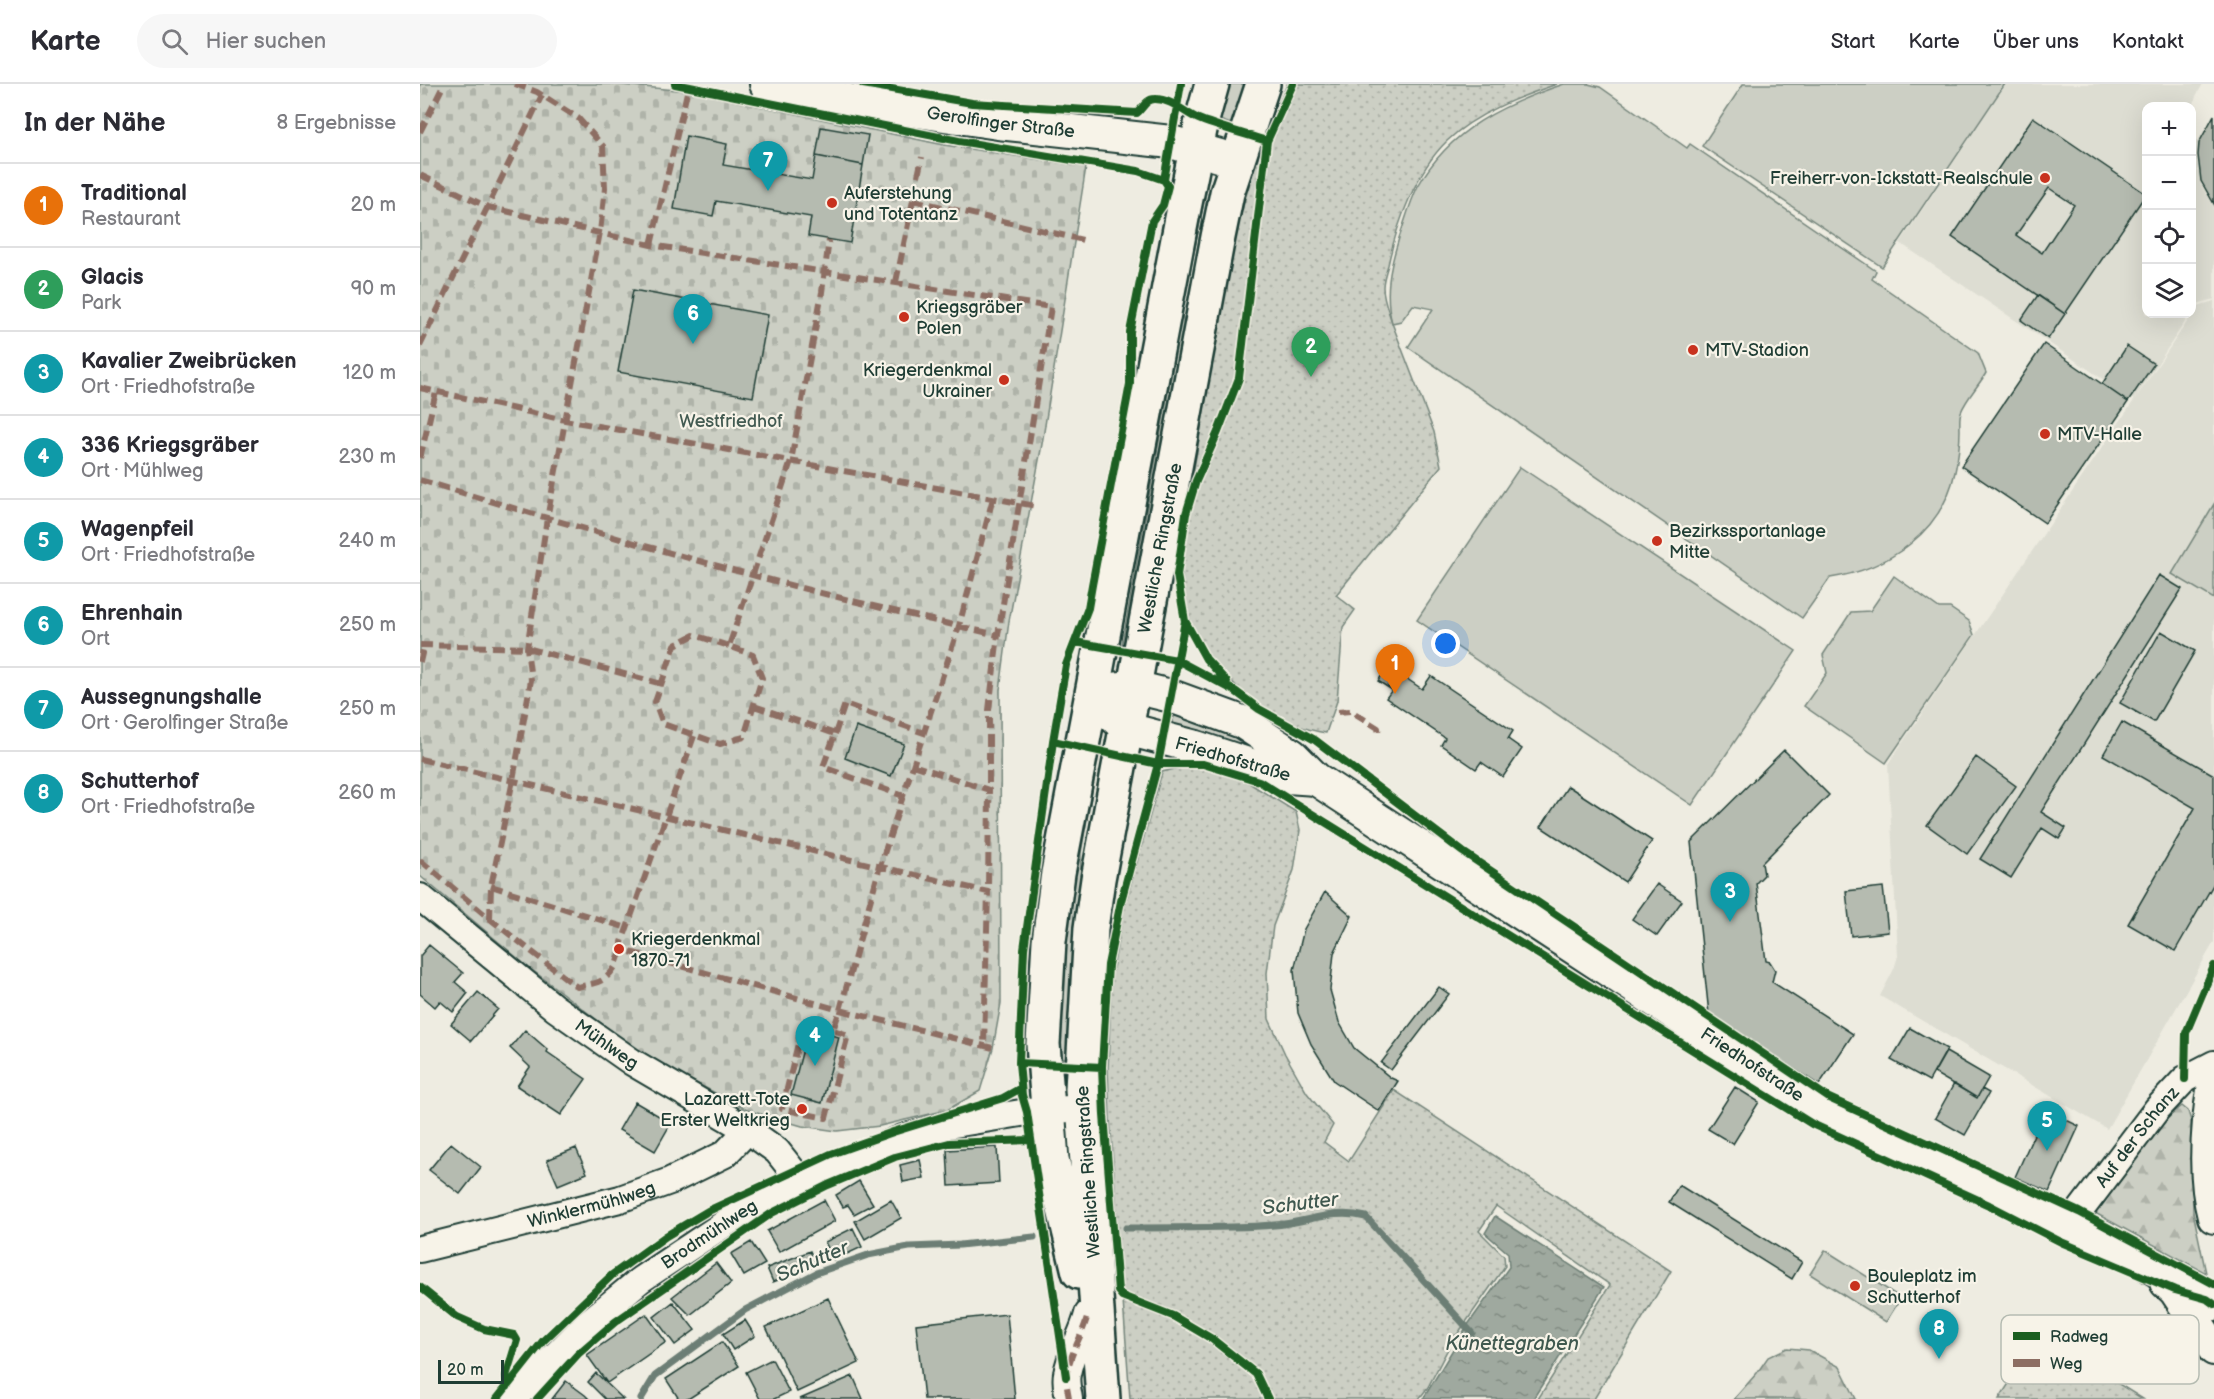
<!DOCTYPE html>
<html lang="de">
<head>
<meta charset="utf-8">
<style>
	:root { --surface:#fff; --page:#f7f7f7; --text:#2b2b33; --muted:#7c7c81; --line:#e1e1e2; --accent:#0b8043 }
	body { margin:0; font-family:"Balsamiq Sans",sans-serif; background:var(--page); color:var(--text) }
	.controls { position:absolute; right:18px; top:18px; display:grid; overflow:hidden; border-radius:12px; box-shadow:0 6px 24px #0002 }
	.controls button { width:54px; height:54px; display:grid; place-items:center; padding:0; border:0; border-bottom:2px solid var(--line); background:var(--surface); color:var(--text); font:30px sans-serif }
	.scale { position:absolute; left:18px; bottom:15px; width:66px; box-sizing:border-box; padding-left:6px; border:3px solid #1f3d34; border-top:0; font-size:16px; line-height:21px; white-space:nowrap; color:#1f3d34; -webkit-text-stroke:4px #f7f3e8; paint-order:stroke }
	.you { position:absolute; left:1026px; top:560px; width:21px; height:21px; margin:-15px; border:4px solid #fff; border-radius:50%; background:#1a73e8; box-shadow:0 0 0 9px #1a73e833 }
	.badge { display:grid; place-items:center; width:39px; height:39px; border-radius:50%; background:var(--accent); color:#fff; font-size:20px; font-weight:700 }
	.pin { position:absolute; translate:-50% -50px; filter:drop-shadow(0 2px 3px #0008) }
	.pin::after { content:''; position:absolute; top:32px; width:21px; height:18px; background:inherit; clip-path:polygon(0 0,100% 0,50% 100%) }
	.list { margin:0; padding:0; list-style:none }
	h2 { display:flex; justify-content:space-between; align-items:center; height:78px; margin:0; padding:0 24px; font-size:26px }
	h2 small { font-size:20px; font-weight:400; color:var(--muted) }
	.list li { display:grid; grid-template-columns:39px 1fr auto; gap:18px; align-items:center; box-sizing:border-box; height:84px; padding:0 24px; border-top:2px solid var(--line) }
	.list b { display:block; font-size:22px; white-space:nowrap }
	.list p { margin:0; font-size:20px; white-space:nowrap; color:var(--muted) }
	.list em { font-size:20px; font-style:normal; color:var(--muted) }
	.icon { flex:none; width:33px; height:33px; fill:none; stroke:currentColor; stroke-width:2; stroke-linecap:round; stroke-linejoin:round }
	.map { position:relative; flex:none; width:1794px; height:1315px; overflow:hidden }
	header { display:flex; align-items:center; gap:36px; box-sizing:border-box; height:84px; padding:0 30px; background:var(--surface); border-bottom:2px solid var(--line) }
	header strong { font-size:28px }
	nav { display:flex; gap:33px; margin-inline-start:auto; font-size:21px }
	.search { width:420px; height:54px; background:var(--page); display:flex; align-items:center; gap:15px; box-sizing:border-box; padding:0 21px; border-radius:33px; color:var(--muted); font-size:22px }
	main { display:flex }
	aside { flex:1; background:var(--surface) }
	.map>svg:first-child { display:block }
	.built { fill:#ddddd2 }
	.grass { fill:#cccfc4; stroke:#76867c; stroke-width:1.5 }
	.forest { fill:url(#forest-firs); stroke:#76867c; stroke-width:1.5 }
	.cemetery { fill:url(#cemetery-stones); stroke:#76867c; stroke-width:1.5 }
	.park { fill:url(#park-dots); stroke:#76867c; stroke-width:1.5 }
	.water { fill:url(#water-ripples); stroke:#6c7e74; stroke-width:1.5 }
	.lines { fill:none; stroke-linecap:round; stroke-linejoin:round }
	.stream { stroke:#6c7e74; stroke-width:7 }
	.building { fill:#b5bbb0; stroke:#1f3d34; stroke-width:1.5; fill-rule:evenodd }
	.minor-casing { stroke:#1f3d34; stroke-width:30 }
	.tertiary-casing { stroke:#1f3d34; stroke-width:36 }
	.secondary-casing { stroke:#1f3d34; stroke-width:38 }
	.minor { stroke:#f7f3e8; stroke-width:26 }
	.tertiary { stroke:#f7f3e8; stroke-width:32 }
	.secondary { stroke:#f7f3e8; stroke-width:33 }
	.quiet { stroke:#8d6e63; stroke-width:6; stroke-dasharray:12 6; stroke-linecap:butt }
	.cycleway-casing { stroke:#f7f3e8; stroke-width:11 }
	.cycleway { stroke:#1b5e20; stroke-width:8 }
	.poi-dot { fill:#c8321e; stroke:#f7f3e8; stroke-width:2 }
	.labels { text-anchor:middle; stroke-width:4.5; stroke-linejoin:round; paint-order:stroke }
	.street-label { font-size:18px; fill:#1f3d34; stroke:#f7f3e8 }
	.poi-label { font-size:18px; fill:#1f3d34; stroke:#f7f3e8; text-anchor:start }
	.park-label { font-size:18px; fill:#425a51; stroke:#f7f3e8 }
	.water-label { font-size:20px; font-style:italic; fill:#3f584f; stroke:#f7f3e8 }
	.key { fill:#f7f3e8; stroke:#b6bcb2; stroke-width:1.5 }
	.key-label { font-size:16px; fill:#1f3d34 }
</style>
</head>
<body>
<header>
<strong>Karte</strong>
<div class="search"><svg class="icon" aria-label="search" viewBox="0 0 24 24"><circle cx="10" cy="10" r="6"/><path d="M15 15l6 6"/></svg>Hier suchen</div>
<nav><a>Start</a><a>Karte</a><a>Über uns</a><a>Kontakt</a></nav>
</header>
<main>
<aside>
<h2>In der Nähe<small>8 Ergebnisse</small></h2>
<ul class="list">
<li><span class="badge" style="background:#e8710a">1</span><div><b>Traditional</b><p>Restaurant</p></div><em>20 m</em></li>
<li><span class="badge" style="background:#2e9e5b">2</span><div><b>Glacis</b><p>Park</p></div><em>90 m</em></li>
<li><span class="badge" style="background:#0f9aa8">3</span><div><b>Kavalier Zweibrücken</b><p>Ort · Friedhofstraße</p></div><em>120 m</em></li>
<li><span class="badge" style="background:#0f9aa8">4</span><div><b>336 Kriegsgräber</b><p>Ort · Mühlweg</p></div><em>230 m</em></li>
<li><span class="badge" style="background:#0f9aa8">5</span><div><b>Wagenpfeil</b><p>Ort · Friedhofstraße</p></div><em>240 m</em></li>
<li><span class="badge" style="background:#0f9aa8">6</span><div><b>Ehrenhain</b><p>Ort</p></div><em>250 m</em></li>
<li><span class="badge" style="background:#0f9aa8">7</span><div><b>Aussegnungshalle</b><p>Ort · Gerolfinger Straße</p></div><em>250 m</em></li>
<li><span class="badge" style="background:#0f9aa8">8</span><div><b>Schutterhof</b><p>Ort · Friedhofstraße</p></div><em>260 m</em></li>
</ul>
</aside>
<div class="map">
<svg width="1794" height="1315" viewBox="0 0 1794 1315">
	<defs>
		<pattern id="forest-firs" width="22" height="20" patternUnits="userSpaceOnUse" patternTransform="scale(1.5)"><rect width="22" height="20" fill="#cccfc4"/><path d="M5 1l3.5 6h-7zM16 11l3.5 6h-7z" fill="#afb3a9"/></pattern>
		<pattern id="cemetery-stones" width="16" height="16" patternUnits="userSpaceOnUse" patternTransform="scale(1.5)"><rect width="16" height="16" fill="#cccfc4"/><path d="M2 7V4a2 2 0 0 1 4 0v3zM10 15v-3a2 2 0 0 1 4 0v3z" fill="#afb3a9"/></pattern>
		<pattern id="park-dots" width="8" height="8" patternUnits="userSpaceOnUse" patternTransform="scale(1.5)"><rect width="8" height="8" fill="#cccfc4"/><path d="M2 2h.1M6 6h.1" fill="none" stroke="#afb3a9" stroke-width="1.8" stroke-linecap="round"/></pattern>
		<pattern id="water-ripples" width="26" height="14" patternUnits="userSpaceOnUse" patternTransform="scale(1.5)"><rect width="26" height="14" fill="#9fa99f"/><path d="M2 4q2-2 4 0t4 0M15 11q2-2 4 0t4 0" fill="none" stroke="#818b82"/></pattern>
	</defs>
	<rect width="100%" height="100%" fill="#eeece1"/>
	<filter id="ink" filterUnits="userSpaceOnUse"><feTurbulence type="fractalNoise" baseFrequency=".0167" numOctaves="2"/><feDisplacementMap in="SourceGraphic" scale="12" xChannelSelector="R" yChannelSelector="G"/><feConvolveMatrix kernelMatrix="1 2 1 2 8 2 1 2 1" color-interpolation-filters="sRGB"/></filter>
	<g filter="url(#ink)">
		<path class="built" d="M1586,0H1783L1776,12L1772,28V22H1726V230H1770L1714,316L1480,159Z
			M1772,45L1778,59L1777,77L1781,101L1794,122V215L1777,220L1772,227Z
			M1794,217V858L1687,1045L1460,912L1474,885L1478,872L1468,680L1778,222Z"/>
		<path class="grass" d="M807,0H826L814,41L794,34Z
			M1144,0H1168L1180,3L1267,64L1270,60L1456,187L1452,195L1558,269L1566,289C1559,301 1546,315 1541,328C1539,333 1540,341 1540,346C1540,360 1538,374 1535,388C1522,449 1468,485 1410,494L1382,534L988,263L1013,225L993,221L981,237L972,239C964,209 970,183 979,154C985,137 990,118 998,102C1030,45 1084,20 1144,0Z
			M1323,0H1585L1462,183L1282,62Z
			M784,91L789,92L762,228L766,255L708,561L702,560L753,280L749,259Z
			M1100,383L1376,567L1272,721L997,536Z
			M1794,420V515L1752,490Z
			M1474,492L1519,524H1530L1549,537L1554,551L1466,679L1384,622L1407,589L1403,571L1431,528L1450,527Z
			M755,629L830,658L867,677L750,648Z
			M672,679L677,680L661,769L660,825L651,975H637L646,823Z
			M1405,1166L1481,1214L1466,1238L1390,1190Z"/>
		<path class="forest" d="M1762,1022L1768,1027L1771,1037L1773,1128L1786,1189L1675,1129L1738,1041Z
			M1367,1264L1389,1266L1420,1283L1436,1315H1314L1337,1289L1348,1273Z"/>
		<path class="cemetery" d="M0,0H191L267,7L524,61L666,83L622,360L589,537L580,606L581,919L573,964L560,1007L527,1026L460,1042L417,1047L382,1042L327,1026L220,969L107,882L0,792Z"/>
		<path class="park" d="M867,0H1137C1099,13 1056,29 1027,57C996,87 977,139 968,181C966,187 963,196 963,203C963,215 969,228 972,239L1014,348L1021,382L916,511L935,526L923,543L917,617L906,649C850,641 788,587 769,534C752,488 771,404 779,355C793,275 804,194 825,115C836,76 851,37 867,0Z
			M773,681L829,699L876,728L880,746L874,786L853,842L847,889L849,935L865,970L887,1009L913,1041L904,1058L929,1077L974,1006L1251,1187L1174,1315H1118L1190,1201L1076,1122L1059,1147L1084,1172L1085,1182L1030,1261L1008,1303L999,1315H710L690,1034L688,985L692,890L704,825L742,688Z
			M1620,1251L1723,1315H1579Z"/>
		<path class="water" d="M1075,1132L1184,1203L1113,1315H1003L1047,1242L1089,1183L1088,1169L1065,1149Z"/>
		<g class="lines">
			<path class="stream" d="M706,1144C755,1143 805,1145 854,1141C886,1139 913,1124 946,1133L1052,1249
				M221,1315L235,1292L325,1226L396,1189L448,1171L489,1163L540,1161L614,1153"/>
		</g>
		<path class="building" d="M1794,31V120L1781,97L1778,71L1779,59Z
			M1613,33L1726,110L1645,230L1532,153ZM1629,104L1654,121L1622,169L1596,151Z
			M401,43L448,51L443,81L396,72Z
			M266,52L307,60L303,81L392,96L396,72L443,81L430,159L388,152L391,133L296,117L293,132L254,125Z
			M213,206L348,231L333,313L198,288Z
			M1618,211L1645,230L1628,255L1601,236Z
			M1624,260L1708,318L1625,439L1541,382Z
			M1707,262L1734,280L1708,318L1682,300Z
			M1739,491L1762,505L1621,728L1646,744L1639,755L1622,744L1591,794L1560,775Z
			M1741,547L1775,567L1734,638L1700,619Z
			M968,582L1002,605L1011,592L1093,647L1088,655L1102,665L1083,693L1061,678L1056,685L1021,661L1025,654L966,614L972,606L958,597Z
			M1702,638L1794,691V799L1755,867L1708,840L1775,724L1683,671Z
			M436,643L484,660L471,692L425,674Z
			M1364,666L1409,711L1342,779L1344,791L1336,799L1346,877L1350,878L1355,886L1352,898L1433,950L1399,1001L1289,930L1271,758Z
			M1556,673L1596,702L1547,770L1507,741Z
			M1148,702L1232,757L1205,798L1121,743Z
			M1237,800L1262,817L1237,852L1212,835Z
			M1463,803L1468,848L1431,852L1426,807Z
			M905,808L932,832L914,869L910,906L919,938L934,964L971,994L978,997L959,1027L914,997L891,960L878,929L874,886L884,845Z
			M9,861L43,889L35,898L48,909L33,928L20,917L15,923L0,910V872Z
			M1019,903L1029,910L971,986L961,979Z
			M58,908L78,925L51,957L31,940Z
			M1490,944L1527,965L1509,997L1471,976Z
			M105,946L128,966L127,968L166,995L141,1031L97,1002L110,983L90,964Z
			M388,946L419,953L402,1019L371,1011Z
			M1526,968L1569,993L1557,1014L1514,989Z
			M1534,1000L1557,1014L1562,1005L1569,1009L1545,1051L1515,1034Z
			M1315,1003L1339,1018L1313,1060L1288,1045Z
			M215,1018L251,1039L235,1067L199,1046Z
			M1625,1026L1659,1042L1629,1108L1595,1093Z
			M31,1059L61,1083L40,1110L9,1086Z
			M577,1063L579,1099L529,1102L527,1066Z
			M156,1064L167,1089L138,1101L127,1076Z
			M500,1076L504,1094L483,1098L480,1081Z
			M439,1097L453,1120L434,1130L428,1121L423,1123L416,1111Z
			M1259,1101L1382,1178L1372,1195L1249,1118Z
			M404,1116L415,1137L359,1168L347,1147Z
			M471,1116L481,1134L445,1155L435,1137Z
			M433,1144L442,1163L414,1176L405,1158Z
			M331,1158L345,1180L324,1192L311,1170Z
			M390,1167L396,1181L353,1198L347,1184Z
			M296,1179L311,1199L270,1231L252,1213Z
			M408,1214L439,1279L377,1308L346,1243Z
			M253,1218L275,1246L255,1261L234,1233Z
			M226,1230L246,1258L187,1299L167,1271Z
			M587,1230L595,1315H504L496,1240Z
			M325,1236L335,1252L313,1266L303,1250Z
			M302,1258L319,1282L268,1315H259L246,1295Z
			M352,1275L369,1308L354,1315H340L326,1288Z
			M176,1289L203,1315H185L168,1298Z
			M433,1292L443,1315H380Z
			M146,1297L165,1311L169,1315H132Z"/>
		<g class="lines">
			<defs>
				<g id="minor">
					<path id="s1" d="M0,813L135,924L212,978L328,1046L357,1067L380,1096"/>
					<path id="s2" d="M1650,1140L1737,1025L1765,995L1794,980"/>
					<path id="s3" d="M0,1165L200,1115L250,1097L305,1070L328,1046"/>
					<path id="s4" d="M95,1315L104,1303L168,1239L220,1196L325,1126L380,1096L483,1054L528,1041L607,1028L663,1024"/>
					<path d="M649,1315C648,1307 645,1298 647,1290C650,1269 663,1251 668,1230"/>
				</g>
				<g id="tertiary">
					<path id="s5" d="M346,0L444,19L578,39L751,58L817,77"/>
					<path id="s6" d="M896,695L867,693L776,663L707,645L672,611L691,605L714,603L751,612L822,638L872,671L896,695L1402,1026L1650,1140L1723,1178L1794,1220"/>
					<path d="M1794,1000C1787,1042 1783,1092 1794,1133"/>
					<path d="M1746,1198L1755,1206L1794,1265"/>
				</g>
				<g id="secondary">
					<path d="M659,1188L632,1075L623,960L629,857L638,789L762,134L782,36L792,0"/>
					<path id="s7" d="M683,1315L662,1005L671,844L678,795L798,153L807,109L843,0"/>
				</g>
			</defs>
			<use href="#minor" class="minor-casing"/>
			<use href="#tertiary" class="tertiary-casing"/>
			<use href="#secondary" class="secondary-casing"/>
			<use href="#minor" class="minor"/>
			<use href="#tertiary" class="tertiary"/>
			<use href="#secondary" class="secondary"/>
			<path class="quiet" d="M0,48L24,0
				M0,91L68,123L231,161L631,223L578,551L569,626V706
				M493,116L663,156
				M231,161L269,0
				M476,198L502,73
				M0,262L122,11
				M0,304L145,336L616,422
				M0,374L16,308
				M0,396C191,454 383,508 578,551
				M0,561L107,564L242,600
				M309,562L274,551L255,561L235,618L243,640L300,660L324,653L342,594L333,571L309,562L371,377L402,208L409,156
				M0,578L4,561
				M334,622L415,650L403,683L483,712
				M918,628L931,627L958,644L959,652
				M415,650L425,620L504,649
				M274,652L207,844L202,858L203,866L420,926L460,782L539,542L573,414
				M0,675L568,808L564,961
				M493,681L569,706L568,808
				M0,776L70,835L157,903C175,899 184,900 195,883C198,877 198,871 203,866
				M71,802L207,844
				M70,835L71,802L93,696L111,596L107,564L127,435L180,148L185,104L183,62L158,34L117,8L95,0
				M413,946L383,939L362,1025L406,1034L428,951L413,946L420,926L573,964
				M649,1315C648,1307 645,1298 647,1290C650,1269 663,1251 668,1230"/>
			<defs>
				<path id="cycleway" d="M255,0L539,57L718,87L744,96L748,102L743,121L732,137L710,248V300L672,501L668,524L646,581L633,657L604,865L599,979L602,1011L607,1028L646,1293
					M443,0L552,19L717,29C723,24 726,15 735,15C753,15 765,30 781,36C802,44 825,50 847,57
					M744,96L761,0
					M765,537L738,680L701,817L688,881L682,983L684,1031L698,1207L702,1212L753,1232L792,1255L836,1290L848,1315
					M655,558L757,576L815,607L839,625L895,656L1043,768L1409,1014L1659,1128L1794,1200
					M807,598L786,575L765,537L757,491L766,430L776,397L798,348L819,294L847,57L873,0
					M633,657L738,680H783L839,697L1392,1040L1569,1121L1641,1158L1755,1206L1787,1215L1794,1220
					M599,979L682,983
					M1765,995L1766,949L1794,882
					M0,1203L37,1233L64,1245L94,1251L97,1256L86,1292L87,1303
					M77,1315L123,1257L192,1191L246,1152L288,1127L411,1070L473,1048L583,1014L601,1004
					M117,1315L158,1270L195,1238L352,1129L408,1101L475,1073L529,1059L610,1056"/>
			</defs>
			<use href="#cycleway" class="cycleway-casing"/>
			<use href="#cycleway" class="cycleway"/>
		</g>
	</g>
	<g class="poi-dot">
		<circle cx="1625" cy="94" r="6"/>
		<circle cx="412" cy="119" r="6"/>
		<circle cx="484" cy="233" r="6"/>
		<circle cx="1273" cy="266" r="6"/>
		<circle cx="584" cy="296" r="6"/>
		<circle cx="1625" cy="350" r="6"/>
		<circle cx="1237" cy="457" r="6"/>
		<circle cx="199" cy="865" r="6"/>
		<circle cx="382" cy="1025" r="6"/>
		<circle cx="1435" cy="1202" r="6"/>
	</g>
	<g class="labels">
		<g class="street-label">
			<text dy="6" stroke="none"><textPath href="#s5" startOffset="238">Gerolfinger Straße</textPath></text>
			<text dy="6" stroke="none"><textPath href="#s7" startOffset="858">Westliche Ringstraße</textPath></text>
			<text transform="translate(813 675) rotate(16)" y="6">Friedhofstraße</text>
			<text dy="6" stroke="none"><textPath href="#s1" startOffset="238">Mühlweg</textPath></text>
			<text dy="6" stroke="none"><textPath href="#s6" startOffset="1017">Friedhofstraße</textPath></text>
			<text dy="6" stroke="none"><textPath href="#s2" startOffset="110">Auf der Schanz</textPath></text>
			<text transform="translate(668 1088) rotate(-94)" y="6">Westliche Ringstraße</text>
			<text dy="6" stroke="none"><textPath href="#s3" startOffset="177">Winklermühlweg</textPath></text>
			<text dy="6" stroke="none"><textPath href="#s4" startOffset="256">Brodmühlweg</textPath></text>
		</g>
		<g class="poi-label">
			<text x="1613" y="100" text-anchor="end">Freiherr-von-Ickstatt-Realschule</text>
			<text x="424" y="115">Auferstehung<tspan x="424" dy="21">und Totentanz</tspan></text>
			<text x="496" y="229">Kriegsgräber<tspan x="496" dy="21">Polen</tspan></text>
			<text x="1285" y="272">MTV-Stadion</text>
			<text x="572" y="292" text-anchor="end">Kriegerdenkmal<tspan x="572" dy="21">Ukrainer</tspan></text>
			<text x="1637" y="356">MTV-Halle</text>
			<text x="1249" y="453">Bezirkssportanlage<tspan x="1249" dy="21">Mitte</tspan></text>
			<text x="211" y="861">Kriegerdenkmal<tspan x="211" dy="21">1870-71</tspan></text>
			<text x="370" y="1021" text-anchor="end">Lazarett-Tote<tspan x="370" dy="21">Erster Weltkrieg</tspan></text>
			<text x="1447" y="1198">Bouleplatz im<tspan x="1447" dy="21">Schutterhof</tspan></text>
		</g>
		<g class="park-label">
			<text x="311" y="343">Westfriedhof</text>
		</g>
		<g class="water-label">
			<text transform="translate(880 1119) rotate(-7)" y="7">Schutter</text>
			<text transform="translate(392 1177) rotate(-23)" y="7">Schutter</text>
			<text x="1092" y="1266">Künettegraben</text>
		</g>
	</g>
	<rect x="1581" y="1231" width="198" height="69" rx="9" class="key"/>
	<rect x="1593" y="1248" width="27" height="8" fill="#1b5e20"/>
	<rect x="1593" y="1275" width="27" height="8" fill="#8d6e63"/>
	<g class="key-label">
		<text x="1630" y="1258">Radweg</text>
		<text x="1630" y="1285">Weg</text>
	</g>
</svg>
<div class="controls">
<button>+</button>
<button>−</button>
<button><svg class="icon" aria-label="locate" viewBox="0 0 24 24"><circle cx="12" cy="12" r="6"/><path d="M12 2v4M12 18v4M2 12h4M18 12h4"/></svg></button>
<button><svg class="icon" aria-label="layers" viewBox="0 0 24 24"><path d="M12 4l9 5-9 5-9-5zM3 14l9 5 9-5"/></svg></button>
</div>
<div class="scale">20 m</div>
<div class="you"></div>
<div class="pin badge" style="left:975px;top:610px;background:#e8710a">1</div>
<div class="pin badge" style="left:891px;top:293px;background:#2e9e5b">2</div>
<div class="pin badge" style="left:1310px;top:838px;background:#0f9aa8">3</div>
<div class="pin badge" style="left:395px;top:982px;background:#0f9aa8">4</div>
<div class="pin badge" style="left:1627px;top:1067px;background:#0f9aa8">5</div>
<div class="pin badge" style="left:273px;top:260px;background:#0f9aa8">6</div>
<div class="pin badge" style="left:348px;top:107px;background:#0f9aa8">7</div>
<div class="pin badge" style="left:1519px;top:1275px;background:#0f9aa8">8</div>
</div>
</main>
</body>
</html>
